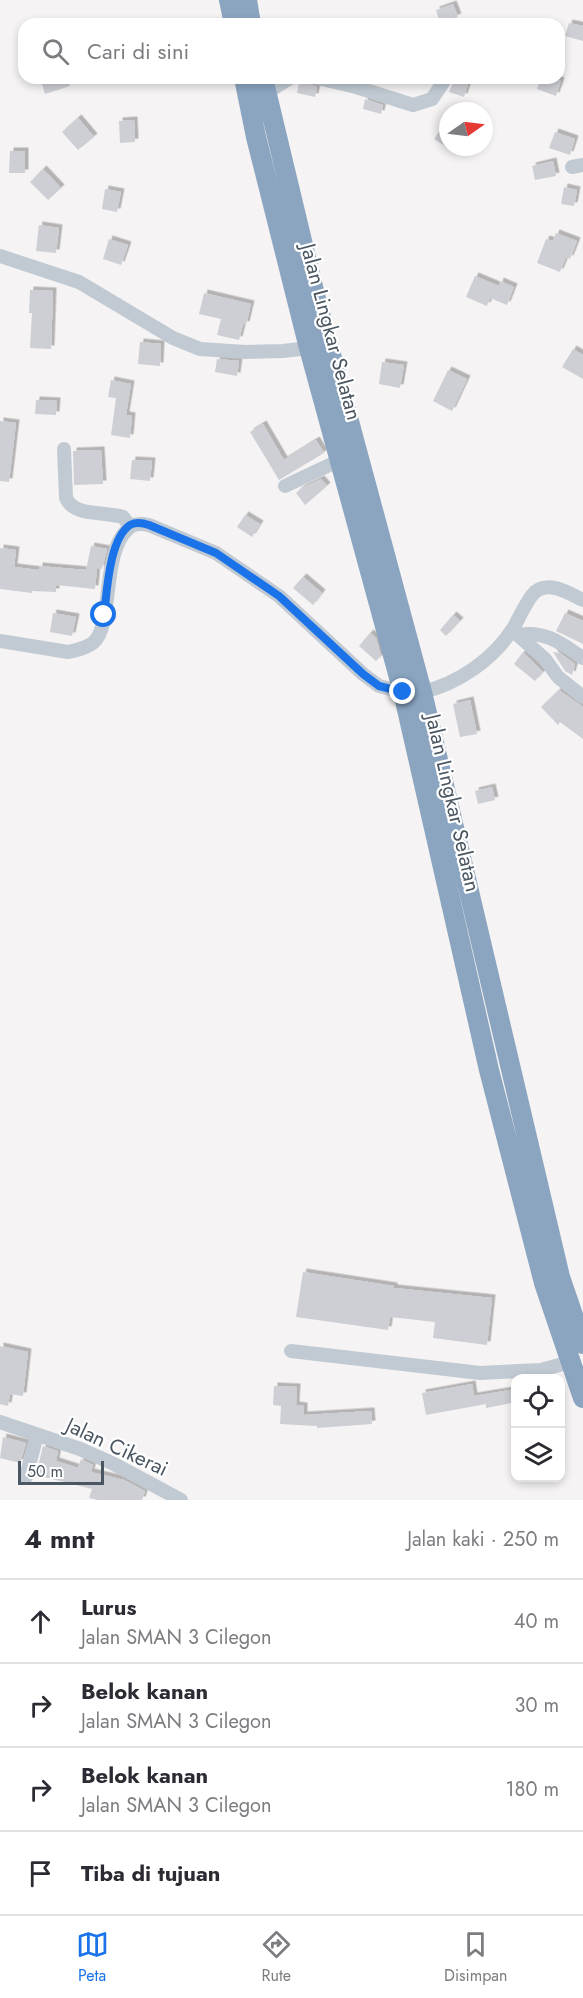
<!DOCTYPE html>
<html lang="id">
<head>
<meta charset="utf-8">
<style>
	:root { --surface:#fff; --page:#f7f7f7; --text:#2b2b33; --muted:#7c7c81; --line:#e1e1e2; --accent:#1a73e8 }
	body { margin:0; font-family:Jost,sans-serif; background:var(--page); color:var(--text) }
	.controls { position:absolute; right:18px; bottom:18px; display:grid; overflow:hidden; border-radius:12px; box-shadow:0 3px 9px #0003 }
	.controls button { width:54px; height:54px; display:grid; place-items:center; padding:0; border:0; border-bottom:2px solid var(--line); background:var(--surface); color:var(--text); font:30px sans-serif }
	.compass { position:absolute; left:439px; top:102px; width:54px; height:54px; border-radius:50%; background:var(--surface); box-shadow:0 3px 9px #0003; rotate:76deg }
	.scale { position:absolute; left:18px; bottom:15px; width:86px; box-sizing:border-box; padding-left:6px; border:3px solid #4a5661; border-top:0; font-size:16px; line-height:21px; white-space:nowrap; color:#4a5661; -webkit-text-stroke:4px #fff; paint-order:stroke }
	.stop { position:absolute; width:18px; height:18px; margin:-14px; border:4px solid #1a73e8; border-radius:50%; background:#fff }
	.stop.end { background:#1a73e8; border-color:#fff; box-shadow:0 2px 6px #0008 }
	.list { margin:0; padding:0; list-style:none }
	h2 { display:flex; justify-content:space-between; align-items:center; height:78px; margin:0; padding:0 24px; font-size:26px }
	h2 small { font-size:20px; font-weight:400; color:var(--muted) }
	.list li { display:grid; grid-template-columns:39px 1fr auto; gap:18px; align-items:center; box-sizing:border-box; height:84px; padding:0 24px; border-top:2px solid var(--line) }
	.list b { display:block; font-size:22px; white-space:nowrap }
	.list p { margin:0; font-size:20px; white-space:nowrap; color:var(--muted) }
	.list em { font-size:20px; font-style:normal; color:var(--muted) }
	.icon { flex:none; width:33px; height:33px; fill:none; stroke:currentColor; stroke-width:2; stroke-linecap:round; stroke-linejoin:round }
	.map { position:relative; flex:none; width:583px; height:1500px; overflow:hidden }
	.search { position:absolute; background:var(--surface); box-shadow:0 3px 9px #0003; left:18px; right:18px; top:18px; height:66px; display:flex; align-items:center; gap:15px; box-sizing:border-box; padding:0 21px; border-radius:18px; color:var(--muted); font-size:22px }
	.sheet { height:414px; background:var(--surface) }
	nav { display:flex; justify-content:space-around; align-items:center; box-sizing:border-box; height:84px; border-top:2px solid var(--line); background:var(--surface); font-size:16px; color:var(--muted) }
	nav a { display:grid; justify-items:center; gap:3px }
	nav .on { color:var(--accent) }
	.map>svg:first-child { display:block }
	.building { fill:#cdcfd5; filter:url(#shadow) }
	.lines { fill:none; stroke-linecap:round; stroke-linejoin:round }
	.minor { stroke:#c1cad2; stroke-width:14 }
	.highway { stroke:#8ba5c1; stroke-width:20 }
	.route { stroke:#1a73e8; stroke-width:8 }
	.labels { text-anchor:middle; stroke-width:4.5; stroke-linejoin:round; paint-order:stroke }
	.street-label { font-size:21px; fill:#4a5661; stroke:#fff }
</style>
</head>
<body>
<div class="map">
<svg width="583" height="1500" viewBox="0 0 583 1500">
	<defs>
		<filter id="shadow"><feDropShadow dx="3.5" dy="-3.5" stdDeviation="0" flood-color="#0004"/></filter>
	</defs>
	<rect width="100%" height="100%" fill="#f5f3f3"/>
	<path class="building" d="M453,4L458,17L440,23L436,10Z
		M569,23L583,26V41L565,36Z
		M40,78H67L70,86L45,94Z
		M300,78L308,79L310,84L317,87L315,97L297,93Z
		M455,78H470L464,97L449,92Z
		M541,78H554L561,81L556,96L537,89Z
		M365,99L383,105L381,114L363,109Z
		M78,118L94,137L78,150L62,132Z
		M448,118V148L434,139Z
		M134,120L135,142L120,143L119,121Z
		M555,132L575,139L570,155L549,148Z
		M10,151H25V173H9Z
		M553,161L556,176L535,180L532,166Z
		M43,169L61,188L48,200L30,182Z
		M564,187L577,190L574,206L561,204Z
		M105,189L121,192L117,212L102,209Z
		M39,225L59,228L56,253L36,251Z
		M556,233L577,241L570,259L566,257L560,272L537,263L546,239L553,241Z
		M109,239L128,245L121,265L103,259Z
		M475,276L499,286L500,281L514,287L507,305L490,298L487,306L466,297Z
		M30,290L53,291L51,349L30,348L32,313H29Z
		M204,293L251,304L246,325L243,324L239,340L217,335L221,319L199,314Z
		M140,342L161,344L160,366L138,364Z
		M573,349L583,355V379L562,367Z
		M217,359L239,361L237,376L215,372Z
		M382,362L404,365L400,388L379,384Z
		M448,370L467,379L452,411L433,401Z
		M111,380L131,384L126,415L132,416L130,438L111,435L116,398L108,397Z
		M36,400L57,401L56,415L35,414Z
		M0,421L16,423L9,482L0,481Z
		M263,424L284,460L316,440L324,453L279,480L250,432Z
		M101,450L103,484L74,485L73,451Z
		M132,460L152,461L150,481L130,479Z
		M321,479L327,486L305,505L296,493L302,488Z
		M245,515L260,524L252,537L237,527Z
		M91,546L107,549L102,569L97,568L95,589L56,585V592L32,591V593L0,589V548L16,550L14,567L39,570V566L86,570Z
		M303,577L322,593L313,605L293,588Z
		M53,613L76,617L72,636L50,632Z
		M565,613L583,621V644L556,631Z
		M453,615L460,621L446,636L440,630Z
		M370,633L376,638L381,656L376,661L359,646Z
		M523,652L543,672L535,681L514,664Z
		M553,652L560,653L575,664L572,675L565,671Z
		M559,690L583,707V739L560,722L558,725L541,707Z
		M470,700L477,734L460,737L453,704Z
		M492,787L495,800L478,804L475,791Z
		M303,1272L394,1286V1288L492,1298L487,1345L433,1338L435,1322L390,1317L388,1330L296,1317Z
		M0,1346L28,1352L23,1396L10,1394L8,1406L0,1404Z
		M472,1384L474,1396L516,1389V1402L486,1408V1404L426,1415L422,1393Z
		M274,1386L297,1387L296,1405L304,1406V1415L371,1411L372,1424L317,1428V1426L280,1424L281,1406L273,1405Z
		M3,1437L26,1443L20,1463L0,1458Z
		M43,1446L58,1451L56,1461L78,1468L81,1459L93,1465L91,1472L124,1480L145,1491L142,1500H98L89,1498L92,1489L36,1475Z"/>
	<g class="lines">
		<path class="minor" d="M317,78L356,87L413,105L432,99L446,78
			M266,93L290,78
			M572,167L583,165
			M0,256L79,282L173,338L200,349L245,352L283,351L309,348
			M64,449L66,498C74,517 105,511 123,517L130,526
			M285,486L340,460
			M512,630L545,659L558,677L583,697
			M519,635C545,630 562,644 583,658
			M0,641L68,652C77,650 87,648 94,642C112,625 103,565 122,536C130,525 135,522 149,525L216,553L279,596L363,674L379,686L403,692
			M422,692C458,684 494,659 514,627C519,618 528,598 535,592C550,580 570,594 583,600
			M291,1351L480,1373L541,1370L570,1362
			M0,1422L80,1449L112,1463L181,1500
			M26,1477L37,1435"/>
		<path class="highway" d="M229,0L234,24
			M247,0L251,24
			M244,78L256,137L309,348L403,692L489,1070L544,1283L583,1398
			M263,78L315,295L422,692L560,1277L583,1344"/>
	</g>
	<g class="lines">
		<path class="route" d="M104,615C107,592 109,539 130,525C136,522 143,523 149,525L216,553L279,596L363,674L379,686L403,692"/>
	</g>
	<g class="labels">
		<g class="street-label">
			<text transform="translate(331 332) rotate(75)" y="7">Jalan Lingkar Selatan</text>
			<text transform="translate(453 803) rotate(77)" y="7">Jalan Lingkar Selatan</text>
			<text transform="translate(117 1447) rotate(25)" y="7">Jalan Cikerai</text>
		</g>
	</g>
</svg>
<div class="controls">
<button><svg class="icon" aria-label="locate" viewBox="0 0 24 24"><circle cx="12" cy="12" r="6"/><path d="M12 2v4M12 18v4M2 12h4M18 12h4"/></svg></button>
<button><svg class="icon" aria-label="layers" viewBox="0 0 24 24"><path d="M12 4l9 5-9 5-9-5zM3 14l9 5 9-5"/></svg></button>
</div>
<svg class="compass" viewBox="-18 -18 36 36"><path d="M0-13l5 13h-10z" fill="#e53935"/><path d="M0 13l5-13h-10z" fill="#7c7c81"/></svg>
<div class="scale">50 m</div>
<div class="stop" style="left:104px;top:615px"></div>
<div class="stop end" style="left:403px;top:692px"></div>
<div class="search"><svg class="icon" aria-label="search" viewBox="0 0 24 24"><circle cx="10" cy="10" r="6"/><path d="M15 15l6 6"/></svg>Cari di sini</div>
</div>
<section class="sheet">
<h2>4 mnt<small>Jalan kaki · 250 m</small></h2>
<ul class="list">
<li><svg class="icon" aria-label="ahead" viewBox="0 0 24 24"><path d="M12 20V5M6 11l6-6 6 6"/></svg><div><b>Lurus</b><p>Jalan SMAN 3 Cilegon</p></div><em>40 m</em></li>
<li><svg class="icon" aria-label="right" viewBox="0 0 24 24"><path d="M7 20v-9h11M14 6l5 5-5 5"/></svg><div><b>Belok kanan</b><p>Jalan SMAN 3 Cilegon</p></div><em>30 m</em></li>
<li><svg class="icon" aria-label="right" viewBox="0 0 24 24"><path d="M7 20v-9h11M14 6l5 5-5 5"/></svg><div><b>Belok kanan</b><p>Jalan SMAN 3 Cilegon</p></div><em>180 m</em></li>
<li><svg class="icon" aria-label="arrive" viewBox="0 0 24 24"><path d="M6 21V4h12l-3 4 3 4H6"/></svg><div><b>Tiba di tujuan</b></div></li>
</ul>
</section>
<nav>
<a class="on"><svg class="icon" aria-label="map" viewBox="0 0 24 24"><path d="M3 6l6-2 6 2 6-2v14l-6 2-6-2-6 2zM9 4v14M15 6v14"/></svg>Peta</a>
<a><svg class="icon" aria-label="directions" viewBox="0 0 24 24"><path d="M12 3l9 9-9 9-9-9zM9 14v-3h6M13 9l2 2-2 2"/></svg>Rute</a>
<a><svg class="icon" aria-label="saved" viewBox="0 0 24 24"><path d="M7 4h10v16l-5-4-5 4z"/></svg>Disimpan</a>
</nav>
</body>
</html>
